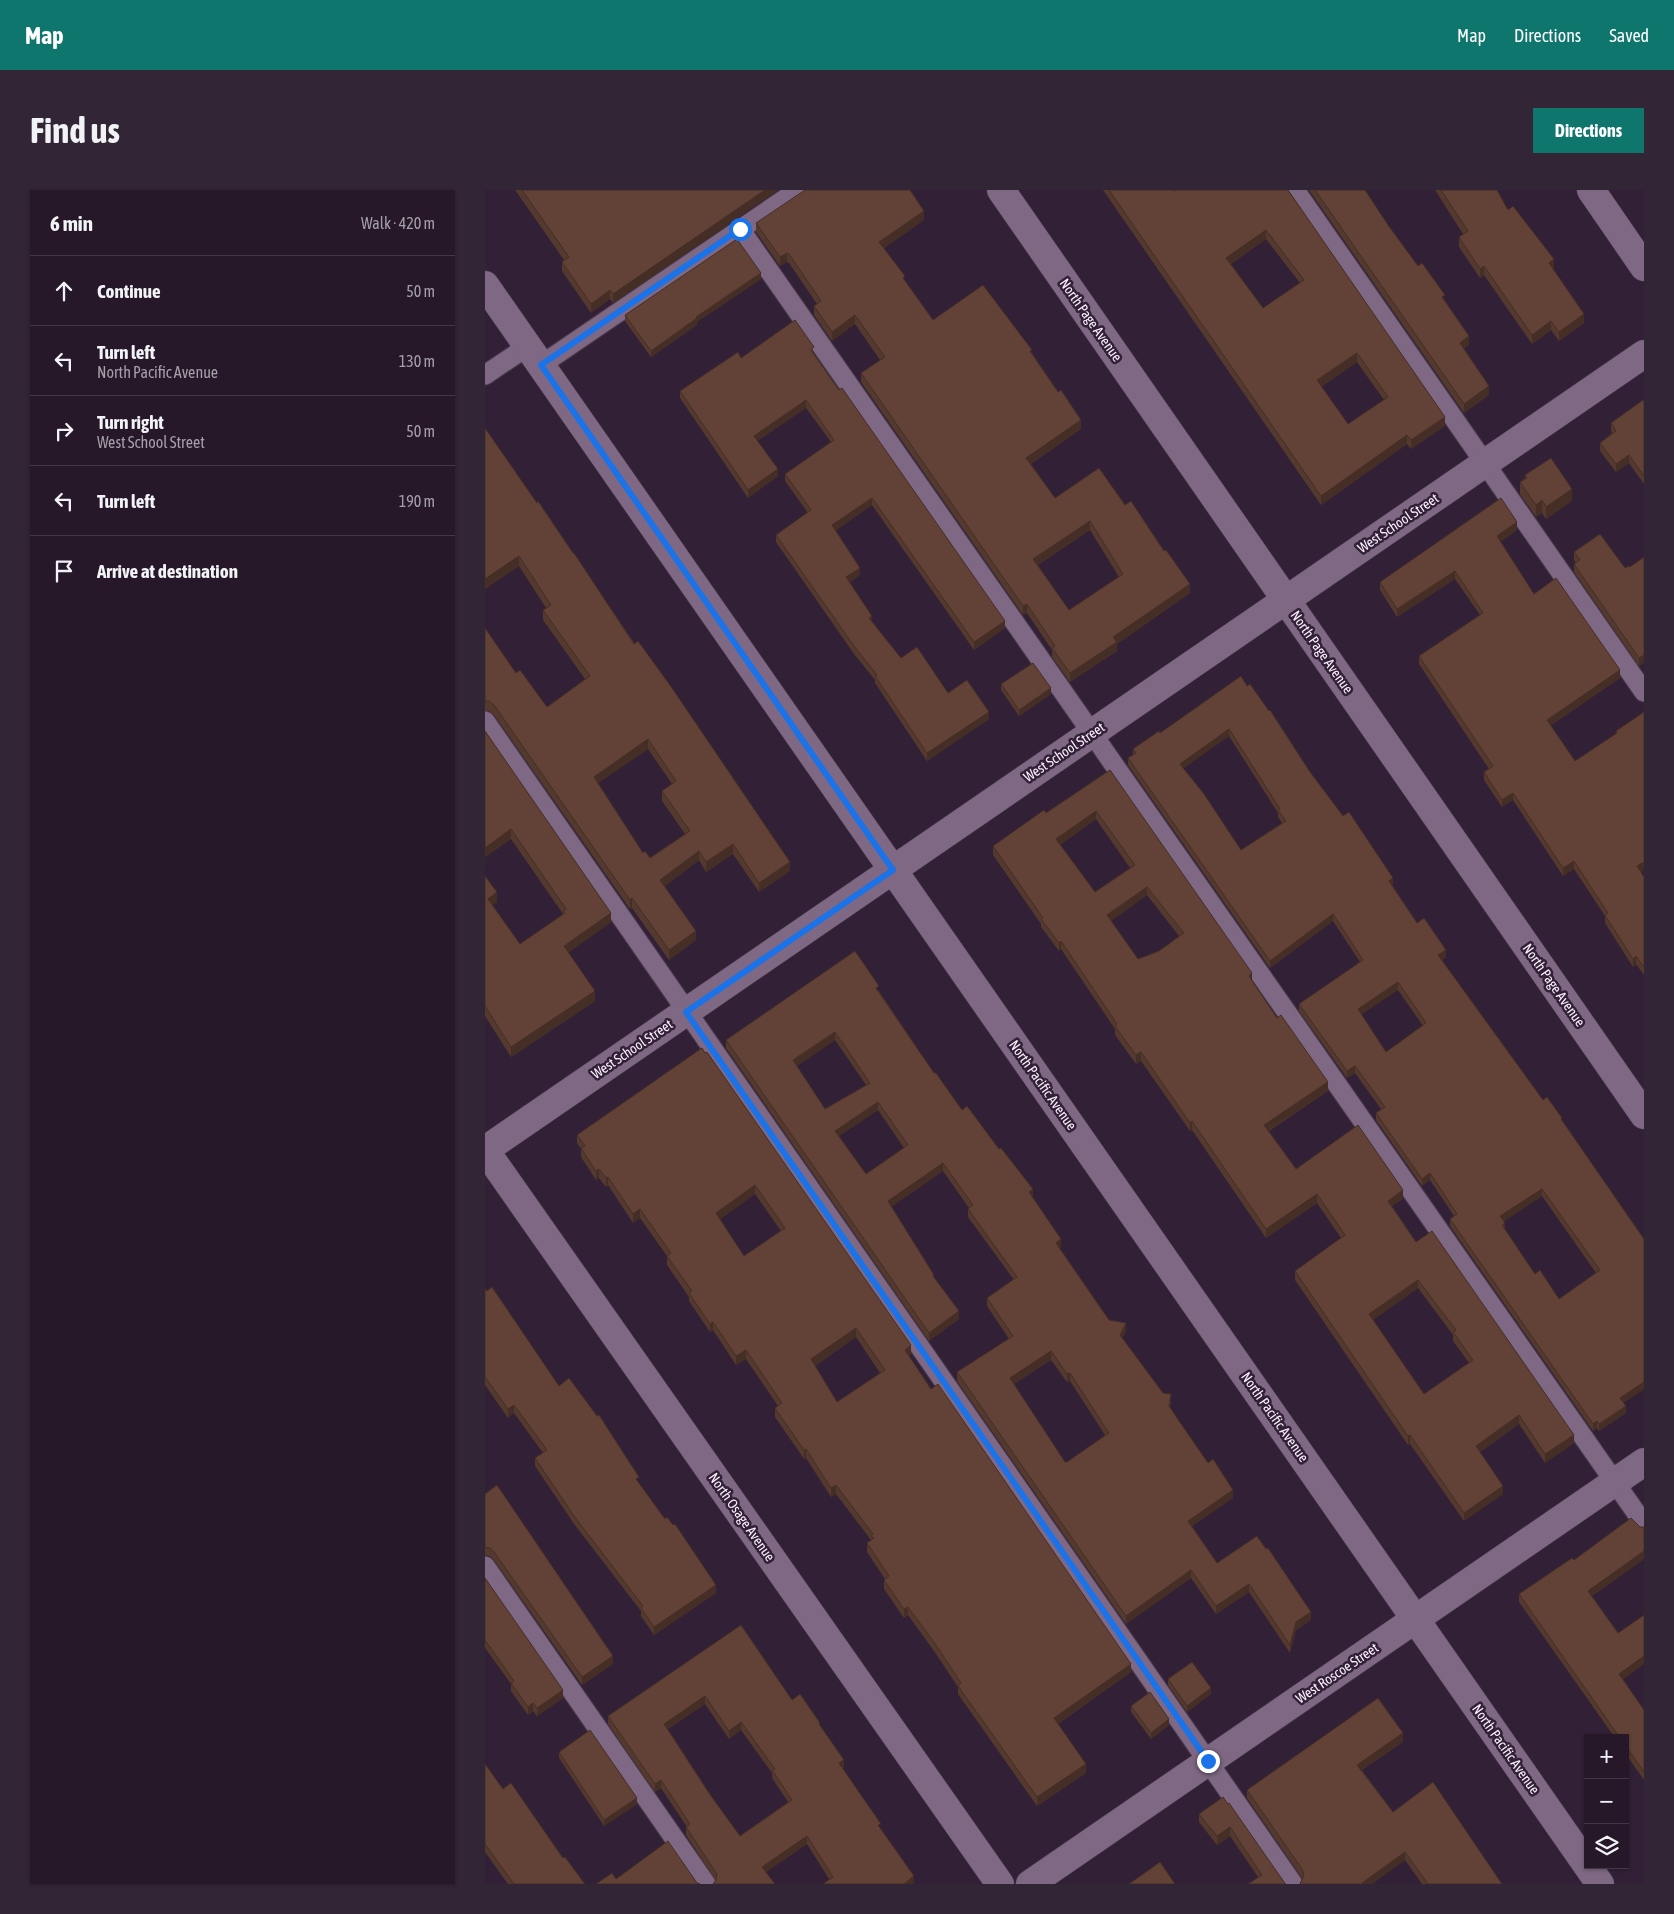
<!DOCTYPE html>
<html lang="en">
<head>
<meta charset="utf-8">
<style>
	:root { --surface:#261829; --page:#322535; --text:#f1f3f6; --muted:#a4a0a8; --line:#423746; --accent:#0f766e }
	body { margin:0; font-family:"Asap Condensed",sans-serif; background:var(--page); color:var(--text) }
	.controls { position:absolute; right:15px; bottom:15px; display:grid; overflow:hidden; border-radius:0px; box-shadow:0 1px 4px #0004 }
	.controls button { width:45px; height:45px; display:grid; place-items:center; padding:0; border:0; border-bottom:1px solid var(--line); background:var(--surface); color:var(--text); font:25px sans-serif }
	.stop { position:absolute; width:15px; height:15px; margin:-11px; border:4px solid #1a73e8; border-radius:50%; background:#fff }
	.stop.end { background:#1a73e8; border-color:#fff; box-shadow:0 1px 5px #0008 }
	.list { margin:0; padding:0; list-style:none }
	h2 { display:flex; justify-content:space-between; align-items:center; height:65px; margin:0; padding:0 20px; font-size:21px }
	h2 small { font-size:16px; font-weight:400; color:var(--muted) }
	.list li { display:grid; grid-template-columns:32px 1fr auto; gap:15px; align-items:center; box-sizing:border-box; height:70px; padding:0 20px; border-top:1px solid var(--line) }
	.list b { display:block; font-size:19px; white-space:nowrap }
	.list p { margin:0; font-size:16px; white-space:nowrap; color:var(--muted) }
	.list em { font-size:16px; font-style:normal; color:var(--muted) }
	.icon { flex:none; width:28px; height:28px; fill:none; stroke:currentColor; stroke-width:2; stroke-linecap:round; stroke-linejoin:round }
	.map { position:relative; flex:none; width:1159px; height:1694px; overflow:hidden; border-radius:0px }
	header { display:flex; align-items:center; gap:30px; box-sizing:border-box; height:70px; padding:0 25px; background:var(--accent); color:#fff }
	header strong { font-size:24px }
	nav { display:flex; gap:28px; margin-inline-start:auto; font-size:18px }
	.intro { display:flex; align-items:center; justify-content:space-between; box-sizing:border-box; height:120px; padding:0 30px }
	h1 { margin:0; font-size:35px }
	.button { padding:12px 22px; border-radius:0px; background:var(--accent); color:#fff; font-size:18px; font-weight:700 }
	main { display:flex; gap:30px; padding:0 30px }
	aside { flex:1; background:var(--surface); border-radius:0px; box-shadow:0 1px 4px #0004 }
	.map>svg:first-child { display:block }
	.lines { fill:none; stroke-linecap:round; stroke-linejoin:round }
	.service-casing { stroke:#4c3c50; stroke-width:21 }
	.minor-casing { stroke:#4c3c50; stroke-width:29 }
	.service { stroke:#7e6883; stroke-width:19 }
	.minor { stroke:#7e6883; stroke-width:28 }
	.wall { fill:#54392e; fill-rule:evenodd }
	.shaded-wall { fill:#452e26 }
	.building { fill:#624236; stroke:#452e26; fill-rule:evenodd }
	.route { stroke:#1a73e8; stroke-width:6 }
	.labels { text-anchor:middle; stroke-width:5; stroke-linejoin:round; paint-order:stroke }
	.street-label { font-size:14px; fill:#fcefff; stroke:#322037 }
</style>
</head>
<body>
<header>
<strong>Map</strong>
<nav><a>Map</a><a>Directions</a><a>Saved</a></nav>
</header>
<div class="intro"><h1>Find us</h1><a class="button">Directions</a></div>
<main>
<aside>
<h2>6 min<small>Walk · 420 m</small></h2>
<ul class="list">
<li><svg class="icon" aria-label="ahead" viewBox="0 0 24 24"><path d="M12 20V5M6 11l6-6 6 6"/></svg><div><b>Continue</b></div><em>50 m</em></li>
<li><svg class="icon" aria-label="left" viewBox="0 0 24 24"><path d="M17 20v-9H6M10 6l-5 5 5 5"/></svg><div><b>Turn left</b><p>North Pacific Avenue</p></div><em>130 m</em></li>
<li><svg class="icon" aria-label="right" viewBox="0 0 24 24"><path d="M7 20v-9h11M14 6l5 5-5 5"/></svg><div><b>Turn right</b><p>West School Street</p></div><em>50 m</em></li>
<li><svg class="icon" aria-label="left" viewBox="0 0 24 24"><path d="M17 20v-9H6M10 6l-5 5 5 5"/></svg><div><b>Turn left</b></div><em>190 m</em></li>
<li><svg class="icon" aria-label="arrive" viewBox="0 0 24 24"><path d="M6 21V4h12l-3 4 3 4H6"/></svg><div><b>Arrive at destination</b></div></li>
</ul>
</aside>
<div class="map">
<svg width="1159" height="1694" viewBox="0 0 1159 1694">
	<rect width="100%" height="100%" fill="#322037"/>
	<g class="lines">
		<defs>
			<path id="service" d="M810,0L1159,502
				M255,39L1159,1334
				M56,175L313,0
				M0,185L43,156
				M0,531L808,1694
				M0,1376L221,1694"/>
			<path id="minor" d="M516,0L1159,925
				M1106,0L1159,77
				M0,95L1115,1694
				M0,960L1159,164
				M0,960L515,1694
				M545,1694L1159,1272"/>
		</defs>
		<use href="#service" class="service-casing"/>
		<use href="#minor" class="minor-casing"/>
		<use href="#service" class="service"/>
		<use href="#minor" class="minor"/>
	</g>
	<path class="wall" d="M30,0H293L128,113L125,109L106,123L77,81V72L79,70Z
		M618,0H688L689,1L803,0L960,236L926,259L922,254L836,315ZM781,49L815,93L778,118L746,74ZM872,172L899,210L863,234L836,197Z
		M824,0H880L903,35L933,76L960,111L984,155L979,159L1004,205L979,223Z
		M950,0H1012L1023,20L1069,79H1068L1099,133L1074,151L1066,140L1047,154L999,85L995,88L974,57V47L978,44Z
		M439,30L399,58L420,91L448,130L547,163L596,239L546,274L570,308L640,315L705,403L632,454V461L585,492L567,467V460L542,423L538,425L376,192V183L395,170L370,134L347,151L329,125V116L332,114L304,73L302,72L295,76L271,42V33ZM605,340L634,387L584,420L553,375Z
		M276,89L212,132V135L166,167L140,131V125Z
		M329,164L520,438L489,460L387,315L350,341L375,385L365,392L387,433L416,468L463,503L504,529L442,571L390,493V490L369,464L291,352V345L323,323L300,291V284L346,252L321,218L272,251L293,286L263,308L195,208V201Z
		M1159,212V294L1144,273L1131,282L1115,261V253L1127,243L1126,241V233Z
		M1040,285L1087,311L1061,329L1057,323L1051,327L1035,304V292L1040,288Z
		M52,313L88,363L305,681L274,702L248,664L221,682L214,670L180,696L211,750L184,770L147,718L145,719L9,525L4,521H0V438L31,483L62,517L100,489L58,430V420L61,418L34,376L0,399ZM163,559L187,594L177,601V611L200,644L165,668L158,663L113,593Z
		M1032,340L1015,352L1049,404L1135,488L1065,536L1090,571L1131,544V541L1159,522V680L1156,682L1159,687V785L1151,774L1148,777L1120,733V726L1089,679L1078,686L1028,610L1017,617L999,590V582L1004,579L934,474V466L995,425L970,389L912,427L895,400V392Z
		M1089,362L1140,378L1145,377L1159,367V473L1154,476L1089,382V374L1091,373L1089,370Z
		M516,494L566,504L534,526L516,500Z
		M762,496L908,695L907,696L932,733L961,767L957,770L1058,910L1077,930L1159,1049V1199L1138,1213L1141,1223L1114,1241L1112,1238L1108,1241L965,1036V1029L969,1026L945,990L937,996L891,930V923L896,919L870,883L862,888L814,821V814L875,772L848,731L785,778L643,575V568L648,565V559L675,543ZM744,546L793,623V627L797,633L756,660L698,578ZM913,800L938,836L901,862L876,824ZM1057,1006L1111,1083L1074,1109L1050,1084L1020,1039L1019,1031Z
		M0,541L126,732L83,763L110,811L26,867L0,826V686L12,712L7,715L35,754L78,724L26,649L0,667Z
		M625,580L792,828L843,901L784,941L811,979L918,1009L907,1016L931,1052L1089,1253L1060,1273L1034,1234L995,1262L1018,1304L979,1331L925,1254L923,1255L810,1090V1081L856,1048L832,1013L781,1048L707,940L705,941L656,871L651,874L630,845V839L576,759L574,761L556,737V734L508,665V656L561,623ZM611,629L645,678L610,702L575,655ZM662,705L694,746L674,761L653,769L626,731ZM933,1098L968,1145V1151L984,1173L939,1204L888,1130Z
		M394,801L449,883L477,920L548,1007L576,1057L574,1059L624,1130L641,1141L637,1148L678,1203L686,1212L685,1217L694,1231L748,1308L707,1336L732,1373L826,1430L811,1440L805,1463L764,1402L731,1424L706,1388L641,1434L472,1191V1182L524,1149L502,1116V1108L529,1090L483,1027V1019L484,1018L458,981L406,1017L474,1129L444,1151L241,858V850ZM350,850L381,895L340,919L312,876ZM393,920L419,958L381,984L354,946ZM566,1170L582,1192L585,1191L620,1245L582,1272H580L529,1194Z
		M217,858L426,1164L424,1166L446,1199L646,1482L573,1534L601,1583L552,1616L473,1504V1497L449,1461L423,1425L419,1428L399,1399V1390L400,1389L382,1362V1353L386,1350L351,1304L346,1307L321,1268L319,1269L290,1227V1218L293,1216L261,1169L251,1175L228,1140L225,1142L204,1111V1107L182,1075V1066L155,1028L148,1033L123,995L121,997L114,988L111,990L96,967V959L92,953V945ZM270,1004L296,1041L259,1066L235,1029ZM371,1147L395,1183L352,1212L330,1176Z
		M0,1099L74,1196L154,1294L231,1403L169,1445L156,1426V1421L89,1334L50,1276V1268L58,1263L29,1223L23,1228L0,1195Z
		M0,1304L128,1474L97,1495L9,1370L5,1366L0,1365Z
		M1155,1337L1159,1369L1107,1406L1133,1443L1159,1474L1138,1489L1159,1520V1590L1140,1563V1548H1130L1034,1412V1404L1089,1370Z
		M0,1388L78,1508L52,1526L48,1521L43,1525L26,1501V1494L0,1458Z
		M256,1435L307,1510L335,1536L359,1578L358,1579L429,1694L344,1689L322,1654L281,1682L231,1691L201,1645V1637H202L176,1598L170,1602L123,1534V1526ZM220,1514L244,1549L256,1540L287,1583V1588L303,1612L255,1646L226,1606L183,1539Z
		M683,1489L726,1504L702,1522L683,1495Z
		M646,1516L684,1535L666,1549L646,1522Z
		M918,1552L877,1580L908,1622L1017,1694H937L920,1670L887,1694H815L817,1688L762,1608V1600Z
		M74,1562L152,1614L119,1636L74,1568Z
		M0,1574L18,1599L100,1694H23L0,1662Z
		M738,1607L799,1692L773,1687L745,1646L732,1655L714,1632V1624Z"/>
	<path class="shaded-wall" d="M280,0H293L128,113V104Z
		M439,21V30L394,61V52Z
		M781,40V49L741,77V68Z
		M302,63V72L295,76V67Z
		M1069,69V79L1064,82V73Z
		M999,76V85L995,88V79Z
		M276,83V89L212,132V135L166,167V161L211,127Z
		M125,100V109L106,123V114Z
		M1099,124V133L1074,151V142Z
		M370,125V134L347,151V142Z
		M1066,131V140L1047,154V145Z
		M984,146V155L975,162V153Z
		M872,163V172L832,200V190Z
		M1004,196V205L979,223V214Z
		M321,210V218L269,253V246Z
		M960,227V236L926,259V250Z
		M596,230V239L541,277V268Z
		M922,245V254L836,315V306Z
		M1144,265V273L1131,282V274Z
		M293,279V286L263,308V300Z
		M1087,299V311L1061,329V317Z
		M387,308V315L347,343V335Z
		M1057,310V323L1051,327V315Z
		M605,331V340L548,378V369Z
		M1032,332V340L1012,354V346Z
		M34,366V376L0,399V389Z
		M375,378V385L361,394V387Z
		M970,381V389L912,427V419Z
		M705,394V403L632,454V461L585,492V483L628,447Z
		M542,414V423L538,425V416Z
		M387,426V433L384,428Z
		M520,431V438L489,460V452Z
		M1159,465V473L1154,476V468Z
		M1135,480V488L1062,538V530Z
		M566,498V504L534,526V520Z
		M504,522V529L442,571V563Z
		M744,539V546L695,581V574Z
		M163,549V559L109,596V587Z
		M1028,603V610L1017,617V610Z
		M611,621V629L571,658V649Z
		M26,639V649L0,667V658Z
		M248,654V664L221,682V672Z
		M214,661V670L175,700V690Z
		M1089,671V679L1078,686V678Z
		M305,672V681L274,702V693Z
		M1159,672V680L1152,684V676Z
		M908,688V695L904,698V691Z
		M662,697V705L622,734V725Z
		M12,702V712L3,718V709Z
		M147,708V718L145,719V710Z
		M126,723V732L79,766V756Z
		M848,724V731L785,778V771Z
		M211,741V750L184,770V760Z
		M576,751V759L574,761V753Z
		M961,760V767L953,772V765Z
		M1151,766V774L1148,777V769Z
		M767,783V792L764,786Z
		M913,792V800L873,827V819Z
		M110,801V811L26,867V857Z
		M350,842V850L308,879V870Z
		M656,862V871L651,874V865Z
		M870,876V883L862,888V881Z
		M843,892V901L779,943V935Z
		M393,912V920L350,949V941Z
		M707,931V940L705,941V933Z
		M458,973V981L403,1019V1011Z
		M114,979V988L111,990V981Z
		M945,983V990L937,996V989Z
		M123,987V995L121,997V988Z
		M270,995V1004L231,1032V1023Z
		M548,999V1007L544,1002Z
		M1057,999V1006L1015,1034V1026Z
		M918,1000V1009L903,1019V1011Z
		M832,1004V1013L781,1048V1039Z
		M155,1019V1028L148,1033V1024Z
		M576,1049V1057L571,1062V1053Z
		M933,1090V1098L884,1133V1124Z
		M474,1121V1129L444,1151V1143Z
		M228,1132V1140L225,1142V1134Z
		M641,1133V1141L635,1153V1145Z
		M371,1138V1147L326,1178V1169Z
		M426,1155V1164L420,1169V1160Z
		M261,1160V1169L251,1175V1166Z
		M566,1161V1170L525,1196V1188Z
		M585,1183V1191L582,1192V1184Z
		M1159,1192V1199L1135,1215V1208Z
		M29,1215V1223L23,1228V1219Z
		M1141,1216V1223L1114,1241V1234Z
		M1034,1225V1234L991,1264V1256Z
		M1112,1231V1238L1108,1241V1234Z
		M925,1245V1254L923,1255V1246Z
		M1089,1245V1253L1060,1273V1264Z
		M321,1259V1268L319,1269V1260Z
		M351,1295V1304L346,1307V1298Z
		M1018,1296V1304L979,1331V1323Z
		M748,1300V1308L703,1339V1331Z
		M1159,1361V1369L1103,1409V1401Z
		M706,1380V1388L641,1434V1426Z
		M764,1394V1402L731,1424V1416Z
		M231,1395V1403L169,1445V1437Z
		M423,1417V1425L419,1428V1419Z
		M826,1422V1430L811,1440L805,1463V1455L811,1432Z
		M128,1466V1474L97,1495V1487Z
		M1159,1466V1474L1134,1492V1484Z
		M646,1474V1482L569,1536V1528Z
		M726,1498V1504L702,1522V1516Z
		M78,1500V1508L52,1526V1518Z
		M220,1506V1514L179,1542V1534Z
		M48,1513V1521L43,1525V1517Z
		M684,1529V1535L666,1549V1543Z
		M256,1532V1540L244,1549V1541Z
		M918,1543V1552L872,1583V1575Z
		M359,1570V1578L354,1581V1573Z
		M601,1574V1583L552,1616V1607Z
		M176,1590V1598L170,1602V1594Z
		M152,1608V1614L119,1636V1630Z
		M745,1637V1646L732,1655V1646Z
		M322,1646V1654L277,1685V1677Z
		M920,1662V1670L887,1694H877V1693Z
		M429,1686V1694H419Z"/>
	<path class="building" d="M37,0H280L128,104L125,100L106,114L77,72L84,67Z
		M320,0H425L439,21L394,52L420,86L418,88L448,130L498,95L547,160L545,161L573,202L576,200L596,230L541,268L570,308L614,278L640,315L646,311L679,361L681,360L705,394L628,447L632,452L585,483L567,458L570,456L542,414L538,416L376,183L400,167L370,125L347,142L329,116L336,111L304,64L302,63L295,67L271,33ZM605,331L638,384L584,420L548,369Z
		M624,0H688L689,1L691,0H803L960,227L926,250L922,245L836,306ZM781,40L819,90L778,118L741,68ZM872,163L903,207L863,234L832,190Z
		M830,0H880L903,35L933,76L937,73L960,105L957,107L984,146L975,153L1004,196L979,214Z
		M956,0H1012L1023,20L1028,16L1069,69L1064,73L1099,124L1074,142L1066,131L1047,145L999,76L995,79L974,47L983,41Z
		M252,49L276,83L211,127L212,128L166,161L140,125Z
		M310,130L329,157L326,160L354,200L357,198L520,431L489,452L387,308L347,335L375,378L361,387L387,426L384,428L416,468L432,457L463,503L482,490L504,522L442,563L390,486L392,485L369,456L291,345L326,320L300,284L349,250L321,210L269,246L293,279L263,300L195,201L253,162L256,168Z
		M1158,210L1159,212V286L1144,265L1131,274L1115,253L1131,241L1126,233Z
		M0,238L52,313L53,311L88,363H89L149,454L153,451L187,498L305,672L274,693L248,654L221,672L214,661L175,690L211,741L184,760L147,708L145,710L9,515L4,511H0V438L31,483L35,480L62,517L105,486L58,420L66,415L34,366L0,389ZM163,549L191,591L177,601L205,641L165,668L160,661L158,663L109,587Z
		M1066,268L1087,299L1061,317L1057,310L1051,315L1035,292L1042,288L1040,285Z
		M1016,308L1032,332L1012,346L1049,404L1071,388L1135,480L1062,530L1090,571L1132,543L1131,541L1159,522V672L1152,676L1159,687V777L1151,766L1148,769L1120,725L1123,723L1089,671L1078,678L1028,603L1017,610L999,582L1008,576L934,466L998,423L970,381L912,419L895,392Z
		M1115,344L1140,378L1144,376L1145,377L1159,367V465L1154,468L1089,374L1095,370L1089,362Z
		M548,473L566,498L534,520L516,494Z
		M756,486L762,496L765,494L784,521L785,520L825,582L858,626L864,622L908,688L904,691L932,733L939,728L961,760L953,765L1058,910L1062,907L1077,928L1076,929L1159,1049V1192L1135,1208L1141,1216L1114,1234L1112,1231L1108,1234L965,1029L972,1024L945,983L937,989L891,923L900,917L870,876L862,881L814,814L878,770L848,724L785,771L643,568L651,563L648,559L674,541L675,543ZM744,539L795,619L793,620L801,631L756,660L719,604L695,574ZM913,792L941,833L901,862L873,819ZM1057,999L1115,1080L1074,1109L1055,1080L1050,1084L1017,1035L1020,1033L1015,1026Z
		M0,541L126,723L79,756L110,801L26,857L0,816V686L12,702L3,709L35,754L80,723L78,721L81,719L26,639L0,658Z
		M625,580L767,783L764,786L792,828L796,825L843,892L779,935L811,979L873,935L918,1000L903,1011L931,1052L947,1041L1089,1245L1060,1264L1034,1225L991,1256L1018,1296L979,1323L925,1245L923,1246L810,1081L860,1045L832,1004L781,1039L707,931L705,933L656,862L651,865L630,836L632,834L576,751L574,753L556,729L558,728L508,656L559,620L561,623ZM611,621L650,675L610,702L571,649ZM662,697L699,743L674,761L653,769L622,725ZM933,1090L971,1140L968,1142L988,1170L939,1204L884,1124Z
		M370,761L394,796L391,798L449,883H451L477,920L482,916L514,959L516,958L548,999L544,1002L576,1049L571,1053L624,1130L641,1133L635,1145L678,1203L686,1204L684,1216L694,1231L723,1273L728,1269L748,1300L703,1331L732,1373L772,1346L781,1359L783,1358L826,1422L811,1432L805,1455L764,1394L731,1416L706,1380L641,1426L472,1182L528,1146L502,1108L532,1087L483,1019L488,1015L458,973L403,1011L449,1085L448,1086L474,1121L444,1143L241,850ZM350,842L385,893L340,919L308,870ZM393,912L423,955L381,984L350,941ZM566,1161L582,1184L585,1183L624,1243L582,1272H580L525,1188Z
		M217,858L220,863L222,862L426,1155L420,1160L446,1199L453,1194L646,1474L569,1528L601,1574L552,1607L473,1496L476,1493L449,1452L423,1417L419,1419L399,1390L404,1386L382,1353L389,1348L386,1346L388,1344L351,1295L346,1298L321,1259L319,1260L290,1218L297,1213L261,1160L251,1166L228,1132L225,1134L204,1103L207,1101L182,1066L186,1063L155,1019L148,1024L123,987L121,988L114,979L111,981L96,958L100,956L92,945ZM270,995L300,1038L259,1066L231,1023ZM371,1138L400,1180L352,1212L326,1169Z
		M7,1097L74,1196L84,1188L112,1226L114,1225L154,1287L151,1289L180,1329L182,1327L188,1335L190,1334L231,1395L169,1437L156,1418L158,1416L89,1326L50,1268L62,1260L29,1215L23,1219L0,1187V1099L2,1101Z
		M12,1295L128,1466L97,1487L9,1362L5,1358L0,1357V1304Z
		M1146,1328L1155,1337H1159V1361L1103,1401L1133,1443L1159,1425V1466L1134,1484L1159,1520V1582L1140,1555V1548H1135L1034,1404L1087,1368L1089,1370Z
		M0,1388L78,1500L52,1518L48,1513L43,1517L26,1493L29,1491L0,1450Z
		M256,1435L307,1510L315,1504L335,1533L334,1534L359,1570L354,1573L396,1634L393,1635L429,1686L419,1694H338L348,1687L322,1646L277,1677L290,1694H228L231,1690L232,1684L201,1637L205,1634L176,1590L170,1594L123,1526ZM220,1506L244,1541L256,1532L290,1579L287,1580L307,1610L255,1646L226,1606L179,1534Z
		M707,1472L726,1498L702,1516L683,1489Z
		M665,1502L684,1529L666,1543L646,1516Z
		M893,1508L918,1543L872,1575L908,1622L948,1592L1017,1694H943L920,1662L877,1693L878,1694H815L819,1685L817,1679L762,1600Z
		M105,1540L152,1608L119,1630L74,1562Z
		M0,1574L18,1599L26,1593L78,1668L80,1667L100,1694H29L0,1654Z
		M738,1607L743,1614L744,1613L799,1692L801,1694H763L777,1685L745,1637L732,1646L714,1624Z
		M183,1651L212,1693L215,1694H111L127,1683L131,1689Z
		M675,1672L690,1694H644Z"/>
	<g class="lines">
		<path class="route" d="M255,39L56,175L408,680L201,822L723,1571"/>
	</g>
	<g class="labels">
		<g class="street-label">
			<text transform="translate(606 130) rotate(55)" y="5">North Page Avenue</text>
			<text transform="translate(913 333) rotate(-34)" y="5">West School Street</text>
			<text transform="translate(837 462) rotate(55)" y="5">North Page Avenue</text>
			<text transform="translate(579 562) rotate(-34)" y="5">West School Street</text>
			<text transform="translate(1069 795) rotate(55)" y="5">North Page Avenue</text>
			<text transform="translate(147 859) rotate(-34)" y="5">West School Street</text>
			<text transform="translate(558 895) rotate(55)" y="5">North Pacific Avenue</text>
			<text transform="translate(790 1227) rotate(55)" y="5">North Pacific Avenue</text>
			<text transform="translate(257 1327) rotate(55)" y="5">North Osage Avenue</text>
			<text transform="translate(852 1483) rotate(-34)" y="5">West Roscoe Street</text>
			<text transform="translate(1021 1559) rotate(55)" y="5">North Pacific Avenue</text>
		</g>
	</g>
</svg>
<div class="controls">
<button>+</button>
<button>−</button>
<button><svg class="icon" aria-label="layers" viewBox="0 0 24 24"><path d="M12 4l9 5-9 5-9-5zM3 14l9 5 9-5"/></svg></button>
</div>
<div class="stop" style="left:255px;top:39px"></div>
<div class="stop end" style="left:723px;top:1571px"></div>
</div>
</main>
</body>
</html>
